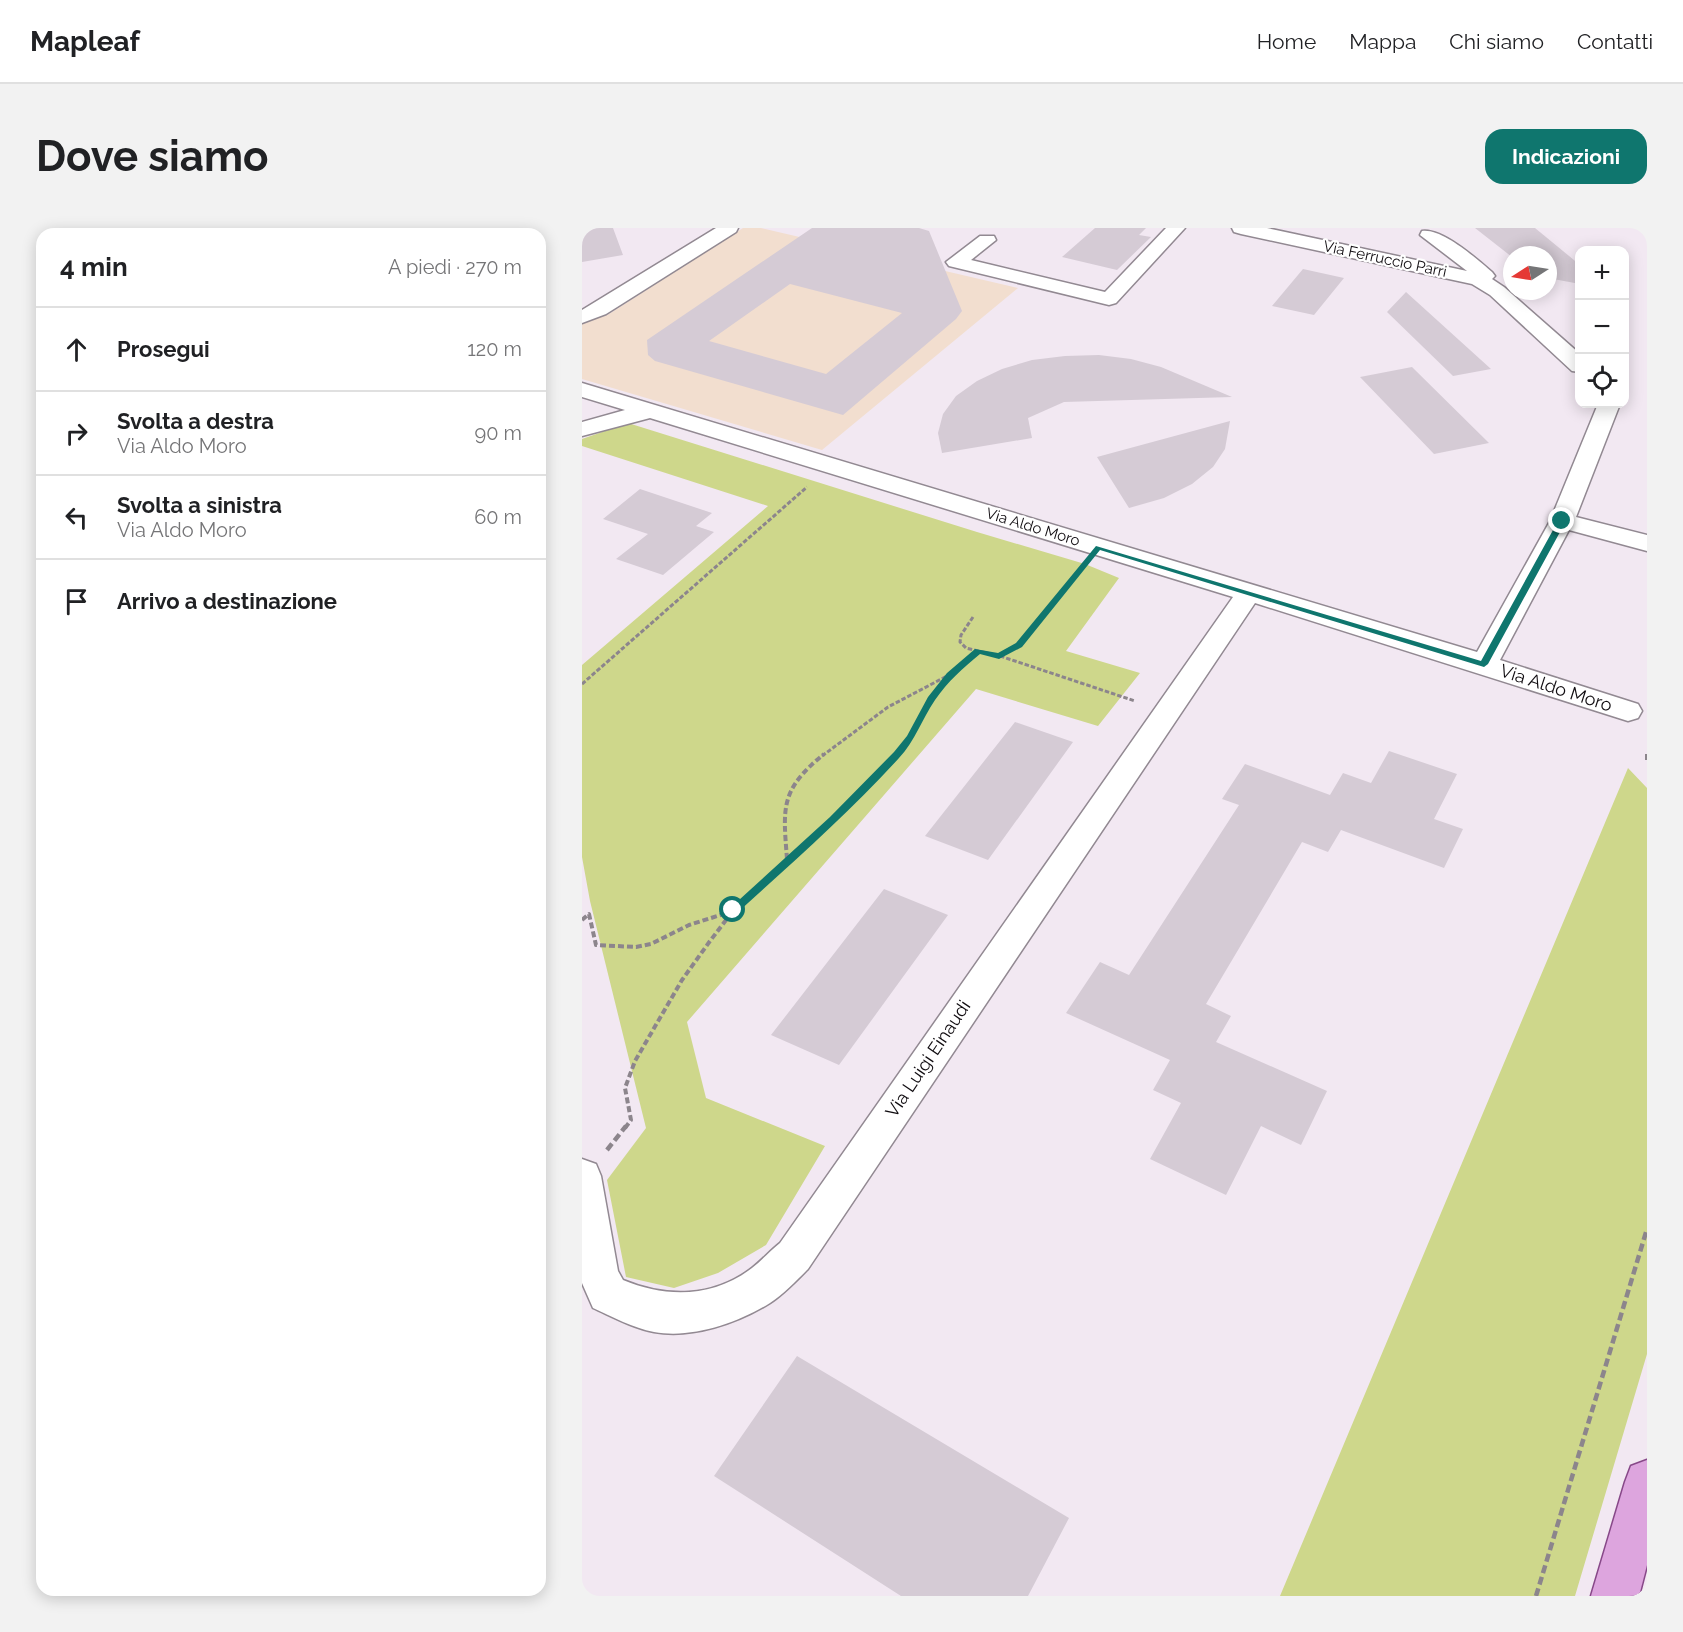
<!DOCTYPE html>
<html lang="it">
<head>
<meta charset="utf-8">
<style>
	:root { --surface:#fff; --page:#f2f2f2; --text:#202124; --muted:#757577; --line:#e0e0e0; --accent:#0f766e }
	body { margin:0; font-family:Raleway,sans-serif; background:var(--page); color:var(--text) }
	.controls { position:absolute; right:18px; top:18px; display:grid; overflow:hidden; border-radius:12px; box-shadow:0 3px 15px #0003 }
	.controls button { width:54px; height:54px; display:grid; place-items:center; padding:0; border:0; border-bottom:2px solid var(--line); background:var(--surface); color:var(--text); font:30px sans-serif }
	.compass { position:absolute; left:921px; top:18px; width:54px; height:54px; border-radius:50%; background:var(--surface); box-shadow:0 3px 15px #0003; rotate:258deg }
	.stop { position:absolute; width:18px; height:18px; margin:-14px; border:4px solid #0f766e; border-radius:50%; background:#fff }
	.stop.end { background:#0f766e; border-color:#fff; box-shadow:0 2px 6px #0008 }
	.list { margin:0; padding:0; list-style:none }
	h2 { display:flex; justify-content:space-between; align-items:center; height:78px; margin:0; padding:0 24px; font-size:26px }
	h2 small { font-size:20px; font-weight:400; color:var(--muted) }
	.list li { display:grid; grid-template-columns:39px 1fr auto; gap:18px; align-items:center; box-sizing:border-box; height:84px; padding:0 24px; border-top:2px solid var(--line) }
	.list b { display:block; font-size:22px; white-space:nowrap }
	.list p { margin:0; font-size:20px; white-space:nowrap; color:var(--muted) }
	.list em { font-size:20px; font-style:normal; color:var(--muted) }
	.icon { flex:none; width:33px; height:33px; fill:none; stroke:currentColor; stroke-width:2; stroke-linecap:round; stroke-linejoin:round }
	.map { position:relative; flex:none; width:1065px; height:1368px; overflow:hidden; border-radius:18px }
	header { display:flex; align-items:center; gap:36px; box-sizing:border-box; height:84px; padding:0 30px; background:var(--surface); border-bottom:2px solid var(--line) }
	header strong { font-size:28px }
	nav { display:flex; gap:33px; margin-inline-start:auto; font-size:21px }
	.intro { display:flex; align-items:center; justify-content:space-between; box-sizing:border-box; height:144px; padding:0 36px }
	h1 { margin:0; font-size:42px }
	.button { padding:15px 27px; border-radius:18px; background:var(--accent); color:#fff; font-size:21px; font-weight:700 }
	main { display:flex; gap:36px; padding:0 36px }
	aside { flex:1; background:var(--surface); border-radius:18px; box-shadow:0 3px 15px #0003 }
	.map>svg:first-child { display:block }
	.commercial { fill:#f2decf }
	.green { fill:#ced78b }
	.building { fill:#d5cbd5; fill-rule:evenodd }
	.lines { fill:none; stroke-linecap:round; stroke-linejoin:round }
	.minor-casing { stroke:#928992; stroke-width:3 }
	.major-casing { stroke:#874888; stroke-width:3 }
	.path-far2 { stroke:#8c858c; stroke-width:3; stroke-dasharray:4.5 2; stroke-linecap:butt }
	.path-far1 { stroke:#8c858c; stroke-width:4; stroke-dasharray:6 3; stroke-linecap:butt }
	.path { stroke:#8c858c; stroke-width:4.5; stroke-dasharray:8 4; stroke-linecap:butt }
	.minor { fill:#fff; fill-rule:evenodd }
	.major { fill:#dda5de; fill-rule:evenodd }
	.route { fill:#0f766e }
	.labels { text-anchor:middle; stroke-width:4.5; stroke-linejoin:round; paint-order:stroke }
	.far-street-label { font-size:15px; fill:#100c10; stroke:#fff }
	.street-label { font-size:18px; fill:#100c10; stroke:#fff }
</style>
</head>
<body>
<header>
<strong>Mapleaf</strong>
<nav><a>Home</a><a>Mappa</a><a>Chi siamo</a><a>Contatti</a></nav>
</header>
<div class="intro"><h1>Dove siamo</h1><a class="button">Indicazioni</a></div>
<main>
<aside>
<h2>4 min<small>A piedi · 270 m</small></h2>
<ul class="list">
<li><svg class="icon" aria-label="ahead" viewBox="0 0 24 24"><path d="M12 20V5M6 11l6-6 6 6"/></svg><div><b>Prosegui</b></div><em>120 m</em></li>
<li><svg class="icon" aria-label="right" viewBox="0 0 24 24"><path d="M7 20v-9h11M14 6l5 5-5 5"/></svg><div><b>Svolta a destra</b><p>Via Aldo Moro</p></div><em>90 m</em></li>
<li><svg class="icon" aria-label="left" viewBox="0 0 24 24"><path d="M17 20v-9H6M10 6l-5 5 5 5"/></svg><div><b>Svolta a sinistra</b><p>Via Aldo Moro</p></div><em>60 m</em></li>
<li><svg class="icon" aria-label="arrive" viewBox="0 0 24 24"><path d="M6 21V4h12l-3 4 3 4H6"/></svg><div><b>Arrivo a destinazione</b></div></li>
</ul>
</aside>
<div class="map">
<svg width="1065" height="1368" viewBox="0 0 1065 1368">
	<rect width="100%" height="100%" fill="#f2e8f2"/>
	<path class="commercial" d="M161,0H179L436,60L240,222L0,151V95L27,86Z"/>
	<path class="green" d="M46,195L395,304L503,336L537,350L484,423L558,445L516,498L394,461L105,794L124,870L243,918L184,1017L136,1045L92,1060L44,1049L25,952L64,900L8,673L0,629V437L186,278L0,218V211Z
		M1046,540L1065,560V1126L993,1368H698Z"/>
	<path class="building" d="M0,0H31L41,27L0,34Z
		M230,0H337L347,3L380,83L374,91L261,187L73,133L66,127L65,112ZM208,56L320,85L244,146L127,113Z
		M513,0H564L557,7L569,9L535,42L480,29Z
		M893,0H953L998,37V56L966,50V27H930V29Z
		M721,41L762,50L732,87L690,78Z
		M824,64L909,141L871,148L805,84Z
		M517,127L549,131L579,139L650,169L482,174L446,190L450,210L360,225L356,205L361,186L374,168L395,153L420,141L450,132L483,128Z
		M830,139L907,215L852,226L778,149Z
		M648,193L643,221L631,239L610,256L582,270L547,280L515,229Z
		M58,261L130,285L114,298L132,304L81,347L34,331L66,306L21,291Z
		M433,494L491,514L406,632L343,608Z
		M807,523L875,546L852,591L881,601L862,640L759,602L746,624L720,614L624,776L649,788L634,814L745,863L719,917L679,898L644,967L568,931L599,875L571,862L588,832L484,785L518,734L547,747L657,577L640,571L663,536L748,567L761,545L789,555Z
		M302,661L366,687L257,837L189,807Z
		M215,1128L487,1290L446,1368H319L132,1248Z"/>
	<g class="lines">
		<defs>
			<path id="minor" d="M134,0H156L154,4L24,86L0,95V82Z
				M584,0H603L534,75L527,77L367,38L364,34L398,8H412L414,12L389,32L523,64Z
				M650,0H685L885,43L838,7L840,3C860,0 895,31 910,44L913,48L910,51L922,59L998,126V144L990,143L908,67L890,56L659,6L652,4Z
				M0,155L895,424L968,293L1016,176H1038L994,289L1065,307V323L987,302L918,432L1056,476L1060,483L1056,490L1046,493L673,375L226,1041C214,1053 202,1066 188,1075C156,1095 110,1111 72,1104C51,1100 31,1089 11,1080L0,1055V931L14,936L19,948L36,1043L41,1052C84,1070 131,1070 170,1040C180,1032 188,1023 198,1015L651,369L68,190L0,208V194L43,182L0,169Z"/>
			<path id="major" d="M1065,1232V1337L1057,1368H1009L1043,1254L1049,1238Z"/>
		</defs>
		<use href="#minor" class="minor-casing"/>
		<use href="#major" class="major-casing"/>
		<path class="path-far2" d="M391,389L379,407L378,414L384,420L417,428L437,417L497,343
			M418,428L553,473
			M0,456L225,259
			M240,528L306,479L367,447
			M314,528C328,510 337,490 349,471C362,452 379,438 396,423"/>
		<path class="path-far1" d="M1065,526V534
			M205,631C201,579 198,562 242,526
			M0,692L7,686L14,717L54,719L69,716L107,697L151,683
			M43,900L49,892L43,860L53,833L100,752L128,713L151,683L251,591L315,526"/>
		<path class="path" d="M25,922L44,898
			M954,1368L1065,1001"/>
		<use href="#minor" class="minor"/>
		<use href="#major" class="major"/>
	</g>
	<path class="route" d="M980,291L984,293L906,436L902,439L518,322L440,419L417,431L398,426C381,440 366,453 353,472C340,491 333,513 317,530C267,585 210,635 155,685L151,686L146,682L248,589L312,524L325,508L346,469L365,445L393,421L416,425L434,415L514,318L899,433L976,293Z"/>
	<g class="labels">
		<g class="far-street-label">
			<text transform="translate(803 31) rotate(12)" y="5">Via Ferruccio Parri</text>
			<text transform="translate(451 299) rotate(17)" y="5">Via Aldo Moro</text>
		</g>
		<g class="street-label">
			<text transform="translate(974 460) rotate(18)" y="6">Via Aldo Moro</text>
			<text transform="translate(346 831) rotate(-56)" y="6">Via Luigi Einaudi</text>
		</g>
	</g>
</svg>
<div class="controls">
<button>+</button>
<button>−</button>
<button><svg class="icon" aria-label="locate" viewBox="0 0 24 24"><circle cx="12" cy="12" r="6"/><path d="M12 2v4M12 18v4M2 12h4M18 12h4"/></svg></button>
</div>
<svg class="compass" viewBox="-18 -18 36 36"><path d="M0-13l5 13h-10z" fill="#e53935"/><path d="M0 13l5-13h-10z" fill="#757577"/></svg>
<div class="stop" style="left:151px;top:682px"></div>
<div class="stop end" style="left:980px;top:293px"></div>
</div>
</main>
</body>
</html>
